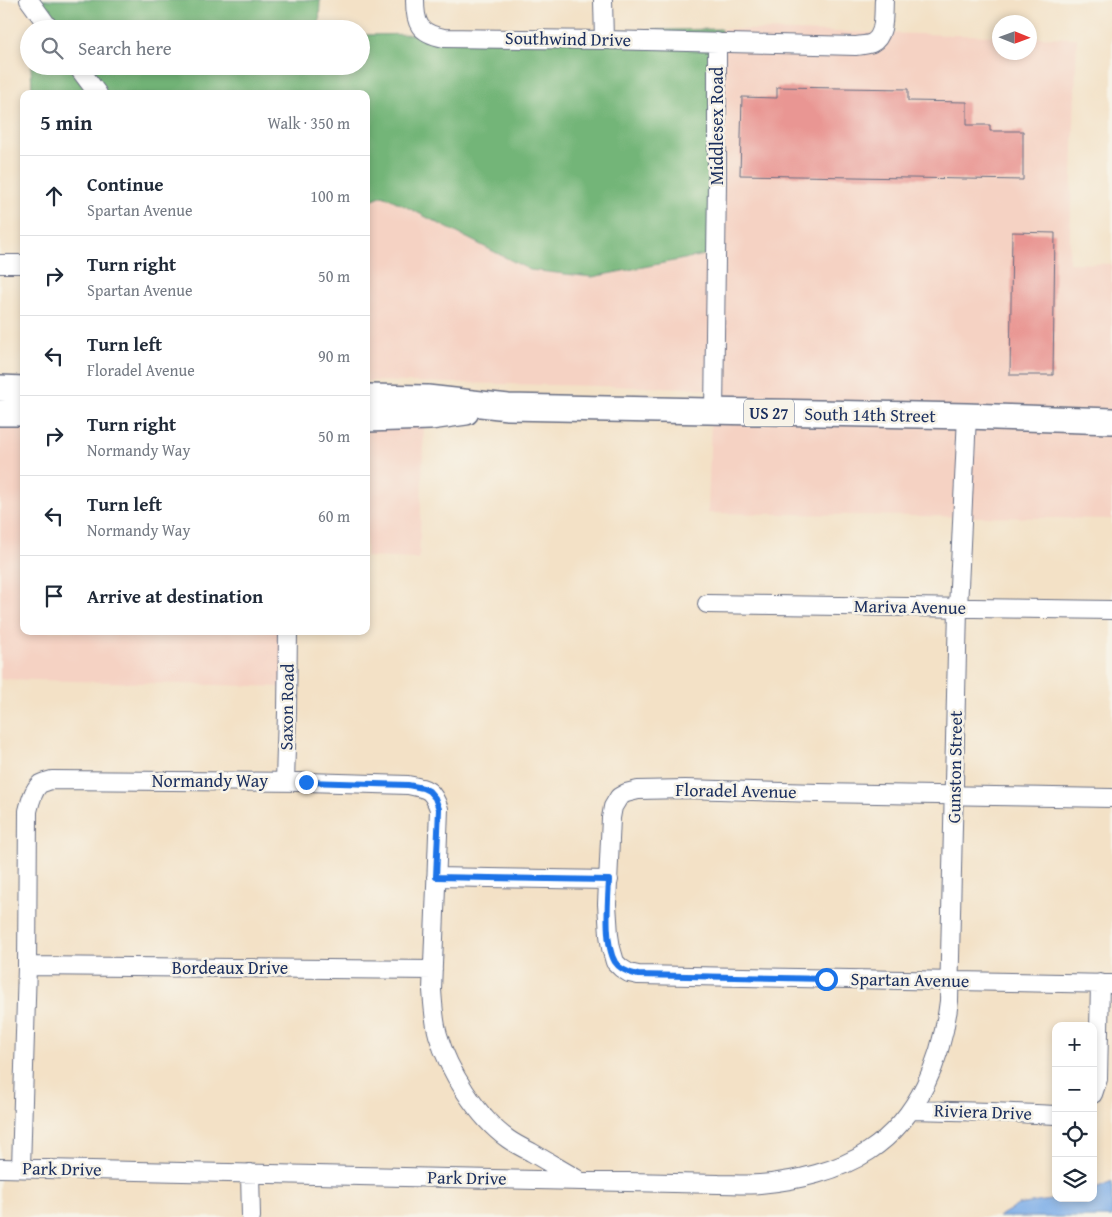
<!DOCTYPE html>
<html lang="en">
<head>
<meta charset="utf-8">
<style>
	:root { --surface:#fff; --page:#f6f6f7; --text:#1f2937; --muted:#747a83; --line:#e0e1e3 }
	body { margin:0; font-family:"Gentium Book Plus",serif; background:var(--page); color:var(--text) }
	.controls { position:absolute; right:15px; bottom:15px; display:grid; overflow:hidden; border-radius:10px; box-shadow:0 2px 8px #0003 }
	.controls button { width:45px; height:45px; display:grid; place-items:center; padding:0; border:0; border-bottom:1px solid var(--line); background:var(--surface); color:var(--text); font:25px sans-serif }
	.compass { position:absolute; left:992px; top:15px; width:45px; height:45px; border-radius:50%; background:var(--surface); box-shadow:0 2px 8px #0003; rotate:91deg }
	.stop { position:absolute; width:15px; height:15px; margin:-11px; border:4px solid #1a73e8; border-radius:50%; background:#fff }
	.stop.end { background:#1a73e8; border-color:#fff; box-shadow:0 1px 5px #0008 }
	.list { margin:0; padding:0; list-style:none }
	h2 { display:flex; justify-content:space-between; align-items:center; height:65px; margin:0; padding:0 20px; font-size:21px }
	h2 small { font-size:16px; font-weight:400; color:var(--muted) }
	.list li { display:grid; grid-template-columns:32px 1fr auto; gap:15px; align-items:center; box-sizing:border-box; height:80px; padding:0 20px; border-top:1px solid var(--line) }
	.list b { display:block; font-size:19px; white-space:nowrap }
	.list p { margin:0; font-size:16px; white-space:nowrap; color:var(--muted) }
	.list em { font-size:16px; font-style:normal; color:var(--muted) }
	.icon { flex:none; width:28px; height:28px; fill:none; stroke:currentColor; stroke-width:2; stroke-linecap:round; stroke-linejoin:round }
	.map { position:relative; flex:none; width:1112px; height:1217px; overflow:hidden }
	.search { position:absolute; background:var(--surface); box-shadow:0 2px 8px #0003; left:20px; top:20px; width:350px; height:55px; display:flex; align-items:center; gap:12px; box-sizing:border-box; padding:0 18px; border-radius:28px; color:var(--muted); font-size:19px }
	.panel { position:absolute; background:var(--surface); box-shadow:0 2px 8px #0003; left:20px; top:90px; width:350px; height:545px; border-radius:10px }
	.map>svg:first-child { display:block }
	.built { fill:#f5d2c3 }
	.forest { fill:#73b578; stroke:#47726b }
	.water { fill:#7dade8; stroke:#4c6ea3 }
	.building { fill:#e99693 }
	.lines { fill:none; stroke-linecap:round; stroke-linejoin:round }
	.minor-casing { stroke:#676d82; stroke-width:20 }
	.highway-casing { stroke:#676d82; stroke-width:28 }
	.minor { stroke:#fff; stroke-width:18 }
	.highway { stroke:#fff; stroke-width:25 }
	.route { stroke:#1a73e8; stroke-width:6 }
	.labels { text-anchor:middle; stroke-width:5; stroke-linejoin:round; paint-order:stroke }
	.shield { fill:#f7f3e8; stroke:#5d6a87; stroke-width:1 }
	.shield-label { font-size:16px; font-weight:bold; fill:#1b2f5e }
	.street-label { font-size:18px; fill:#1b2f5e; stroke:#f7f3e8 }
</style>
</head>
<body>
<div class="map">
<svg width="1112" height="1217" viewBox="0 0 1112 1217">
	<rect width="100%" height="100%" fill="#f7f3e8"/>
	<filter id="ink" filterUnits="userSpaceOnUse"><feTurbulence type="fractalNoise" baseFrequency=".02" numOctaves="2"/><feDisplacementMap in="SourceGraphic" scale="10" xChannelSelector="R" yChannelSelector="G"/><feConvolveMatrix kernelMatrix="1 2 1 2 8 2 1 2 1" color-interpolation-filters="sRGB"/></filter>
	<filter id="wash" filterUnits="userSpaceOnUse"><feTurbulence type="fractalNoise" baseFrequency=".0096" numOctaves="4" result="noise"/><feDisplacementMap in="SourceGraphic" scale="20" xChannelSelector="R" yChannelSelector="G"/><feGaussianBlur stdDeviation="1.12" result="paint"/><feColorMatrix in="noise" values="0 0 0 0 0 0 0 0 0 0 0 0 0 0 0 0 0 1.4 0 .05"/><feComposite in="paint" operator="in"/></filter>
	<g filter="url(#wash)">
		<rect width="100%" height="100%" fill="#f3e1c6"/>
		<path class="built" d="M721,29L999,36L1000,52H1030V37L1077,38L1069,263L1112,264V414L711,405V390L693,388L366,381V202L383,195L530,270L715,252Z
			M711,418L1112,427V519L708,513Z
			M0,419L24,420V631H287L285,687L0,679Z
			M424,424L419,559L366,557V426Z"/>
		<path class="forest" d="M38,0H320L319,29H58Z
			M721,29L715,253L592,277L530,270L383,195L366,202V94H107L86,66H361V35Z
			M31,66H68L89,94H32Z"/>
		<path class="water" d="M1112,1182V1217H998L1018,1205L1063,1198H1093V1190Z"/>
		<g id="blocks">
			<path class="building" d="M777,87L908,89V101L967,102V125H990V131H1023V180L740,175L742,97L777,98Z
				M1012,232L1055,233L1053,375H1010Z"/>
		</g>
	</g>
	<g filter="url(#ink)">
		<use href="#blocks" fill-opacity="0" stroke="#676d82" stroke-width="1"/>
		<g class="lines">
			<defs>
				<path id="minor" d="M29,0L50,29
					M415,0C415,24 419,33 444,38L604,40L856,46C861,45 868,45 872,43C886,36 883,13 884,0
					M603,0L604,40
					M77,66L98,94
					M0,264H21
					M714,412L717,182V42
					M707,604L1112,610
					M285,782L287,712L288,631
					M1112,798L818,793L685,789L638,790L626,793L619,797L613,807L611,818L607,904L609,935L611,948L615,962L621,968L629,973L638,975L1112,984
					M436,877L609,880
					M27,966L433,970
					M1093,1094L1098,1079L1100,983
					M911,1110L992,1112L1056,1115
					M0,1168L719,1184C732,1184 747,1185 760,1184C796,1181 839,1171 869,1151C919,1118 942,1059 949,1001L958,608L967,416
					M21,1168L27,966L28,811C30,803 33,790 40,784C44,782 48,781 52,780L306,782L408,785C428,789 432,789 439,809L432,990C433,1005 434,1021 438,1035C448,1070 478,1118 508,1139C515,1144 523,1148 531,1152C546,1161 562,1170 577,1179
					M250,1173L251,1217"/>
				<path id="highway" d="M0,388L24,389
					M366,397L427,398L508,407L967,416L1112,421
					M0,413H24
					M366,419L430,417L466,412"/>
			</defs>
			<use href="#minor" class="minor-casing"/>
			<use href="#highway" class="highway-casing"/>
			<use href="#minor" class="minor"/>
			<use href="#highway" class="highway"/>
		</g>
	</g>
	<g class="lines" filter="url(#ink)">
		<path class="route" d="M306,782L408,785L423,788L429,791L435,798L439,809L436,877L609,880C608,901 604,943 615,962C620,970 629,973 638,975L826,979"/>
	</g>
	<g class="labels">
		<rect class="shield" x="744" y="399.5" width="50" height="27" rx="4"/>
		<g class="shield-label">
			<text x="769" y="419">US 27</text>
		</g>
		<g class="street-label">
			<text transform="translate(568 39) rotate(1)" y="6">Southwind Drive</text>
			<text transform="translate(717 126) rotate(-90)" y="6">Middlesex Road</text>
			<text transform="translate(870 415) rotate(1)" y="6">South 14th Street</text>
			<text transform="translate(910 607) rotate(1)" y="6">Mariva Avenue</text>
			<text transform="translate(287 707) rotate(-89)" y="6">Saxon Road</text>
			<text transform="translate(955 767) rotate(-89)" y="6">Gunston Street</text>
			<text x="210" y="787">Normandy Way</text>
			<text transform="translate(736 791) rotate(1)" y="6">Floradel Avenue</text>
			<text x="230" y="974">Bordeaux Drive</text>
			<text transform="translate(910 980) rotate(1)" y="6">Spartan Avenue</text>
			<text transform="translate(983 1112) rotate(2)" y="6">Riviera Drive</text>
			<text transform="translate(62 1169) rotate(1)" y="6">Park Drive</text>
			<text transform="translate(467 1178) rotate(1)" y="6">Park Drive</text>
		</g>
	</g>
</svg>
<div class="controls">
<button>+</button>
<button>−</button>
<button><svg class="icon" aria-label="locate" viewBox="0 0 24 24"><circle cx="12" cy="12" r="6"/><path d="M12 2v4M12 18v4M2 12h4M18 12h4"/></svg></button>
<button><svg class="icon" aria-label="layers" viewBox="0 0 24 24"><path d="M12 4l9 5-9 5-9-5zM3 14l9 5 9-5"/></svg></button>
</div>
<svg class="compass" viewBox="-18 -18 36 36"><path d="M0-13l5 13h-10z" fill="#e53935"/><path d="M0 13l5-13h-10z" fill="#747a83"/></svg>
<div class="stop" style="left:826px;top:979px"></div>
<div class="stop end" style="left:306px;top:782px"></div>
<div class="search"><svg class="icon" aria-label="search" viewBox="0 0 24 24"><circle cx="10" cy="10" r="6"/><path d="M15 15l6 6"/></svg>Search here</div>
<section class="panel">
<h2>5 min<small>Walk · 350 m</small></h2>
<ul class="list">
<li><svg class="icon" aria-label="ahead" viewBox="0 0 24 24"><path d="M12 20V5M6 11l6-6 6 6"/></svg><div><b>Continue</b><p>Spartan Avenue</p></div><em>100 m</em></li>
<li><svg class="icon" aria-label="right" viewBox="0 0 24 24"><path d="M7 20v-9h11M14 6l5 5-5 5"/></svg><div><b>Turn right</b><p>Spartan Avenue</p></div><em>50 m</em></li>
<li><svg class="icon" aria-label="left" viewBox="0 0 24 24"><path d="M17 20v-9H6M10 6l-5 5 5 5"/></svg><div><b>Turn left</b><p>Floradel Avenue</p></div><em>90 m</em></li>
<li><svg class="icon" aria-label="right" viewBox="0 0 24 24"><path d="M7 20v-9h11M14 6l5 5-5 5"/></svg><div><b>Turn right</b><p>Normandy Way</p></div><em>50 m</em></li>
<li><svg class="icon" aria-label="left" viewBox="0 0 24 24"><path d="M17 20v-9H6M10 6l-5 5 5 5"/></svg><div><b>Turn left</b><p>Normandy Way</p></div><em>60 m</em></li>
<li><svg class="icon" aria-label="arrive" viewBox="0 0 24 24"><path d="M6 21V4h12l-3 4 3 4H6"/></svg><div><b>Arrive at destination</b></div></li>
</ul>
</section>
</div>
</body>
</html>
